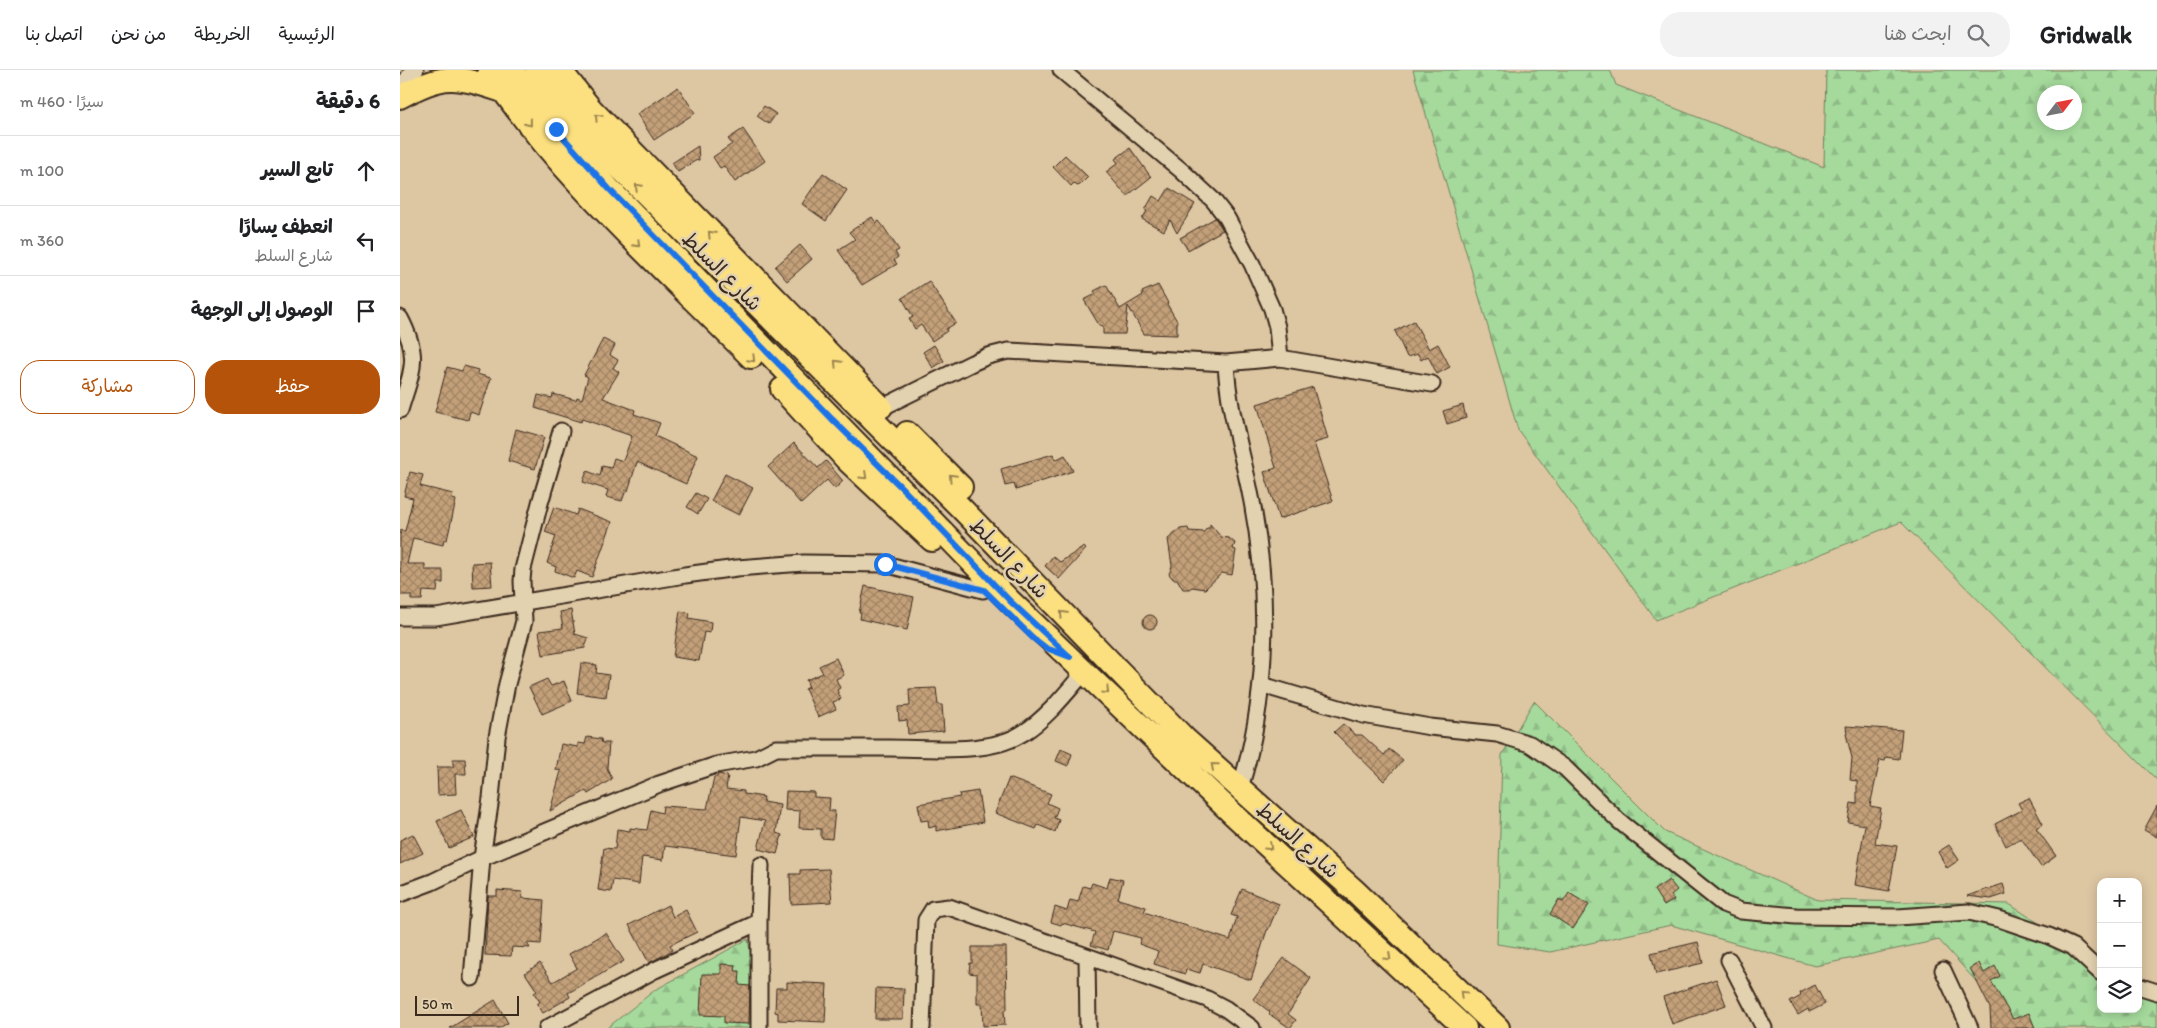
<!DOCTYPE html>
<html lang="ar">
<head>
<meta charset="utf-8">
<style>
	:root { --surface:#fff; --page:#f2f2f2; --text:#202124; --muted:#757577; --line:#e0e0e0; --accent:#b45309 }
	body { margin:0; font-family:Itim,"Playpen Sans Arabic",sans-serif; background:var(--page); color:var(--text); direction:rtl }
	.controls { position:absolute; right:15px; bottom:15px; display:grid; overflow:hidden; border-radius:10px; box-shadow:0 2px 12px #0003 }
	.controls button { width:45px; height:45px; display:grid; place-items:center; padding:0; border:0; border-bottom:1px solid var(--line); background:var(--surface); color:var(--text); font:25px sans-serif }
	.compass { position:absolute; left:1637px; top:15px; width:45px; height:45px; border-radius:50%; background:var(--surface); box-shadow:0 2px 12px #0003; rotate:58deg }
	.scale { position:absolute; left:15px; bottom:12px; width:104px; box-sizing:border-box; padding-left:5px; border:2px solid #3b2a1e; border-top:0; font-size:14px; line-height:18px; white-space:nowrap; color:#3b2a1e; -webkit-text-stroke:4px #e3d2b0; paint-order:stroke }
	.stop { position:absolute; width:15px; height:15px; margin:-11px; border:4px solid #1a73e8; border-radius:50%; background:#fff }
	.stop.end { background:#1a73e8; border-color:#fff; box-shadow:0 1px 5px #0008 }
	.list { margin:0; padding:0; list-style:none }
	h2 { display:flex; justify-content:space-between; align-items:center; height:65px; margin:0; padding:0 20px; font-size:21px }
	h2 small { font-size:16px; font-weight:400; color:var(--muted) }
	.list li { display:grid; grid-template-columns:32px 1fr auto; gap:15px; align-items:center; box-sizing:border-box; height:70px; padding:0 20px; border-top:1px solid var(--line) }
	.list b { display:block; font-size:19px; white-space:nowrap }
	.list p { margin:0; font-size:16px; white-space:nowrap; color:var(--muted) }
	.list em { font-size:16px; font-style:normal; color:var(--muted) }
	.actions { display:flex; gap:10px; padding:15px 20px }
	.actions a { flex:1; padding:11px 0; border:1px solid var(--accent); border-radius:20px; text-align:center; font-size:18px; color:var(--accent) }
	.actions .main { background:var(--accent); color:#fff }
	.icon { flex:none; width:28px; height:28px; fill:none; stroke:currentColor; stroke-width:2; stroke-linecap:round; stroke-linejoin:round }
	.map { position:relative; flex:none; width:1757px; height:958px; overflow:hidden; direction:ltr }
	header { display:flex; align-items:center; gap:30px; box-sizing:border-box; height:70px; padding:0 25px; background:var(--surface); border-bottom:1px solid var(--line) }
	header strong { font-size:24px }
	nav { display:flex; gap:28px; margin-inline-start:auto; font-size:18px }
	.search { width:350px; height:45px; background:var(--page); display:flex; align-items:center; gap:12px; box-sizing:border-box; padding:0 18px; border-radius:20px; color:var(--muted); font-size:19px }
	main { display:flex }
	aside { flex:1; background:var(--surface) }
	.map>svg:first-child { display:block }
	.forest { fill:url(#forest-firs); stroke:#70825d; fill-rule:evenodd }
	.building { fill:url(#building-cross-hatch); stroke:#3b2a1e }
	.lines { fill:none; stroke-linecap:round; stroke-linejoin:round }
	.minor-casing { stroke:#3b2a1e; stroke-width:19 }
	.tertiary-casing { stroke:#3b2a1e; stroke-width:21 }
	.primary-casing { stroke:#3b2a1e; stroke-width:26 }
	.minor { stroke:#e3d2b0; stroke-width:15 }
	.tertiary { stroke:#e3d2b0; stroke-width:18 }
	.primary { stroke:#fce080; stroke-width:22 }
	.oneway { stroke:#9c854f }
	.route { stroke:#1a73e8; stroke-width:6 }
	.labels { text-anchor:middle; stroke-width:5; stroke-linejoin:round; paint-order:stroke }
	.street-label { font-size:21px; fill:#3b2a1e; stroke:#e3d2b0 }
</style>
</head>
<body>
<header>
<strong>Gridwalk</strong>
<div class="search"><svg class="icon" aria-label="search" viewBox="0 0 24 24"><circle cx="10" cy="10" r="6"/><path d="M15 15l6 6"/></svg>ابحث هنا</div>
<nav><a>الرئيسية</a><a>الخريطة</a><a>من نحن</a><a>اتصل بنا</a></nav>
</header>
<main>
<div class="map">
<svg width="1757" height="958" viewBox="0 0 1757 958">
	<defs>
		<pattern id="forest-firs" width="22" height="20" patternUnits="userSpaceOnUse" patternTransform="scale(1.25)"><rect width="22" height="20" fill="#a5da9c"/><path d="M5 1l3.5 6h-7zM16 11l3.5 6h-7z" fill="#8fbb86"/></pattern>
		<pattern id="building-cross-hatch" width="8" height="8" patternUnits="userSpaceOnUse" patternTransform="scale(1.25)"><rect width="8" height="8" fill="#c3a079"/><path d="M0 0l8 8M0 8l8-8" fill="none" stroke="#a08363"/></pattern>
	</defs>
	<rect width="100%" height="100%" fill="#ddc6a2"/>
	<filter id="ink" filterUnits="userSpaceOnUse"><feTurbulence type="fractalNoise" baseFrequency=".02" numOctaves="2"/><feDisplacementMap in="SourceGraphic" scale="10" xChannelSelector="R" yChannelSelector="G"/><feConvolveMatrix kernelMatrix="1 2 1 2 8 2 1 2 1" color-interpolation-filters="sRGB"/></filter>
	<g filter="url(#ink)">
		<path class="forest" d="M1013,0H1210L1216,15L1424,97L1426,0H1757V710L1501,452L1256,550L1118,360ZM1644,22H1674V52H1644Z
			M1134,631L1265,762L1418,830L1609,834L1701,893V939H1738V918L1757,930V958H1618L1539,870L1415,896L1271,855L1150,882L1097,874L1102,685Z
			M348,869L364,958H207L255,920Z"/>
		<path class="building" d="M278,17L295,43L254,70L237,44Z
			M364,36L376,44L369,54L357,46Z
			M343,59L365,91L335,112L324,96L320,98L313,87L332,74L328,69Z
			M298,76L299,90L295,91L278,102L272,93Z
			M730,78L751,107L727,126L706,102L718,93L715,89Z
			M665,85L688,107L680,115L677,116L674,113L671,116L653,97Z
			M423,103L447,120L426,151L402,134Z
			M769,118L795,134L777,163L770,150L764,161L742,149L747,141L745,140L753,126L761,131Z
			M472,147L476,153L479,151L483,156L499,180L495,182L498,187L494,190L497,194L462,215L438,180L455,169L449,162Z
			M815,148L823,160L788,180L780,168Z
			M400,175L412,189L387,211L375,197Z
			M529,211L556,253L546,259L547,261L532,271L521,255L515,259L509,249L513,247L502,228Z
			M706,215L720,239L743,225L742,222L758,215L768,233L767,234L777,251V265L744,264L728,236L725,264H703V256L699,255L684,230L696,224L694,221Z
			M1014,251L1029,279L1038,274L1050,297L1037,304L1028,286L1021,290L1018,284L1007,287L995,261Z
			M203,269L215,275L210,285L218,290L213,298L219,302L203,328L235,340L234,344L260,353L255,366L298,386L286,414L237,392L228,421L226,420L222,431L206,427L208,420L183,412L187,401L200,406L202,396L211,398L214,388L223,391L232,366L182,349L181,352L135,338L138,325L152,328L153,324L176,330L177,327L182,329L188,307L184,305Z
			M534,275L544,291L533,298L523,282Z
			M64,296L78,300L77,304L91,308L79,345L70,342L68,350L35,342L47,297L62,301Z
			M913,317L928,369L914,373L933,431L879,449L864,402L876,398L857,334Z
			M1063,335L1066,348L1047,354L1043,341Z
			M116,359L144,367L135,399L108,391Z
			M394,373L418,398L426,391L443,411L435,419L427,410L401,434L368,397Z
			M653,384L655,390L665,385L673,401L616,420L614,414L605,416L601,399Z
			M10,402L23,405L20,416L53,424L52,429L56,430L47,470L44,469L43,475L13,468L7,494H25V500H43V513H38L37,522L23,521L22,530H11V525H0V466L1,460L5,461L13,428L4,426Z
			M325,404L353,418L339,445L311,431Z
			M296,423L307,429L298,444L287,437Z
			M154,437L176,445L178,439L212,452L192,507L177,501L174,508L155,501L156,497L147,493L156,466L145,462Z
			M810,454L821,467L829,468L835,473L833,479L836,480L832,505L822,503L805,519L792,517L789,519H783L777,509H773L769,504L772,496L768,469L780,459L788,458L789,461L804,462L807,458H810Z
			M684,477L686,479L659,509L645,496L653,486L660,492Z
			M90,492L92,516L73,517L72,493Z
			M465,516L514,527L507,560L460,549L461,543H459Z
			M171,540L175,564L188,568L185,578L143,585L139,561L163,558L160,542Z
			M280,541L290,543L289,548L311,552L310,563L304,562L299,591L273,587Z
			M743 552a7 7 0 1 1 14 0a7 7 0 1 1-14 0Z
			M436,588L444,605L436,609L440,618L437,620L441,629L433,632L436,639L418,647L405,619L409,617L406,610L423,603L419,596Z
			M181,593L197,595L196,603L209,605L206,627L177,623Z
			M147,609L151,616L164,611L172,631L142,644L129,617Z
			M536,618L538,635H542L544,661L508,664L507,650L499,651L498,637L510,636L509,619Z
			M943,654L956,665H962L984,685L989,679L1003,690L984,711L934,662Z
			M1446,656L1502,660L1499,689L1486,687L1485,691L1480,690L1470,736L1481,738L1475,773L1497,776L1489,821L1455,815L1465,755L1448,752L1451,733L1457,734V711L1450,710L1452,688L1446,664H1447Z
			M187,667L201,669L202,673H209L207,698L212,709L188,724L186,721L150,741L161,701L156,700L161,674L178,677V673L185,674Z
			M661,679L672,684L668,696L656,691Z
			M53,689H65L66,704H55L56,724L38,725L37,697H53Z
			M318,704L328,706L326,719L344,721V724L364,727L363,732L380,735L376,763L382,765L377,784L358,779L365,751L341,747L336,785L265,776L263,790L242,787L239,814L213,810L211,822L198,820L204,778L215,779L217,759L230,761V758L247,760L251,740L262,743L263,736L307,739L314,707H317Z
			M609,708L651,724L647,733L658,738L654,748L659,750L655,762L638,755L636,759L595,743Z
			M386,721L414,722V727L430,728L429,741H435L432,769L421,768V759L399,758L400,741L385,740Z
			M578,721L583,752L536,761V756L529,758L528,750L521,751L518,734L560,727L559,724Z
			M1629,728L1643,754L1636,758L1656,786L1641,797L1621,768L1606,776L1595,754L1622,740L1618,733Z
			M1757,736V767L1744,760Z
			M61,740L74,767L49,778L37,751Z
			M13,764L23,783L0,794V770Z
			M1549,775L1559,790L1547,798L1538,782Z
			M429,799L432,832L391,834L390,804H400V800Z
			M710,807L723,810L718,829L746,837L744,842L830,870L837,847L831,845L842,819L879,834L868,860H867L851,910L803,894L800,903L786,899L785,904L754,894L758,881L739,874L741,868L713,861L708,880L691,875L695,862L662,853L661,855L651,852L655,837L667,841L670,830L678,832L683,816L690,818L692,813L707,818Z
			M1269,810L1277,820L1271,825L1274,830L1264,836L1254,820Z
			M1603,814L1606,824L1591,829L1567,826Z
			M97,820L123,822L122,828L144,830L141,874L127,873L130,878L112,877L111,886L85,885L88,826H97Z
			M1169,823L1189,835L1173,859L1150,844L1159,829L1163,832Z
			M268,835L273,847L286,840L297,862L270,875L273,880L249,893L229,855Z
			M206,863L224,891L168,923L170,927L143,943L137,934L140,932L134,923L137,921L125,903L140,893L153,912L177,898L169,884Z
			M1298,872L1303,893L1256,904L1251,883Z
			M572,877H606L607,940H604L605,955L583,956L582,934H577V904L569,903L570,893H572Z
			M884,888L911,908L888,944L896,950L890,958L869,944L870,942L853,929Z
			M1579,893L1584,903L1595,896L1600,906L1591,911L1613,949L1629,943L1635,958H1591L1590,938L1570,898Z
			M321,894L336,895L335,901H340L339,915L350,916L349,954L324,953V946L300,945L302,904H321Z
			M1316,909L1326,935L1272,954L1263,927Z
			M387,912L427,914L425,952L378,950V943L375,942L376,918H387Z
			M1415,915L1425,934L1409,942L1408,939L1398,945L1390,932L1401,926L1400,923Z
			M476,918L504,919L503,949H475Z
			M95,930L108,953L99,958H50Z"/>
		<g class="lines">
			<defs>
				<path id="minor" d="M661,0L782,101L813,130L827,148L852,194L872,239L877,257L880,288L826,293C828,336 840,375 849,417C870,515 870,622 840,718
					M0,248C21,288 12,300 0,340
					M880,288L1032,314
					M481,338L572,293L588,286L608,281L826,293
					M0,547H36L285,505L337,498L404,493L485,494L583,520
					M862,615L963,645L1030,657L1097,664L1130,674L1165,698L1219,751L1323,834L1341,841L1396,846L1498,847L1569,842L1599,849L1649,866L1673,877L1701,903
					M0,824L32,812L82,788L259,714L316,695L356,688L376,678C414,678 451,678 489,678C530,678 589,685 623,663C647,648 667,622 685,601
					M687,887L688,958
					M1329,890L1364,958
					M1543,900L1570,958
					M72,908L82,788L91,728L97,667L107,614L124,551L122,511L123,499L140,433L161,361
					M1738,916L1757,922
					M147,958L255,900L359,852
					M359,958V852L361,795
					M522,958L526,850L533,839L549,837L807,929L826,939L852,958"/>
				<path id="tertiary" d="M0,26L14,0"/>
				<path id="primary" d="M89,0C160,107 261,196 351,287
					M112,0L143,43L210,120L610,531L833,744L1065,958
					M137,0L170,44L223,101L560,437L785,669L955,821L1098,958
					M160,0L191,39L481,337
					M0,27C45,2 56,6 103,21
					M382,319L447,390L532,470
					M507,363L561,417"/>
			</defs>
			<use href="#minor" class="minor-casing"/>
			<use href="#tertiary" class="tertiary-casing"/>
			<use href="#primary" class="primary-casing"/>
			<use href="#minor" class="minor"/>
			<use href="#tertiary" class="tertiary"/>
			<use href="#primary" class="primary"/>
		</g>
		<defs><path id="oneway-chevron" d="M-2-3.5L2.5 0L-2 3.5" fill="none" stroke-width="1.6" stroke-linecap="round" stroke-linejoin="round" transform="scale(1.25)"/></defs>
		<g class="oneway">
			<use href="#oneway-chevron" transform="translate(198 47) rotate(-134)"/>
			<use href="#oneway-chevron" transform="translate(129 53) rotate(51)"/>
			<use href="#oneway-chevron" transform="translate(238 117) rotate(-135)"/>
			<use href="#oneway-chevron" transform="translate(311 164) rotate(-134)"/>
			<use href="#oneway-chevron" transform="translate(237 174) rotate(45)"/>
			<use href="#oneway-chevron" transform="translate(352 289) rotate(45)"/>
			<use href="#oneway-chevron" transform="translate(437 293) rotate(-134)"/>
			<use href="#oneway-chevron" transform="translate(464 406) rotate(43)"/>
			<use href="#oneway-chevron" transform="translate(552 407) rotate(-134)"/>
			<use href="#oneway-chevron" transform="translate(663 544) rotate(-133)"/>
			<use href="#oneway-chevron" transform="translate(706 621) rotate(44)"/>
			<use href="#oneway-chevron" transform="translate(814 696) rotate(-139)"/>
			<use href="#oneway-chevron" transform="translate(869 777) rotate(43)"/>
			<use href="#oneway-chevron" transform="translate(988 887) rotate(43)"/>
			<use href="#oneway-chevron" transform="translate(1063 924) rotate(-136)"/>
		</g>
	</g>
	<g class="lines" filter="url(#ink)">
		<path class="route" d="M156,59L210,120L432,349L505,421L610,531L670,587L646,578L633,568L584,520L485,494"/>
	</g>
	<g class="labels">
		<g class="street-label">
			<text transform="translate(322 201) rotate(45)" y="7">شارع السلط</text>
			<text transform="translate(609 488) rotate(46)" y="7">شارع السلط</text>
			<text transform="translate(898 770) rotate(42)" y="7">شارع السلط</text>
		</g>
	</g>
</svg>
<div class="controls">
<button>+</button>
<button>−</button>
<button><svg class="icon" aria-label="layers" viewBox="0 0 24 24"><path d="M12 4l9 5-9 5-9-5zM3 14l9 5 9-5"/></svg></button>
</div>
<svg class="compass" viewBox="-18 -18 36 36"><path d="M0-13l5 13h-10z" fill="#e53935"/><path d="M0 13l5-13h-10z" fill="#757577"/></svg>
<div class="scale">50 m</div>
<div class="stop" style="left:485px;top:494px"></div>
<div class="stop end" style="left:156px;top:59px"></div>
</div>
<aside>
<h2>6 دقيقة<small>سيرًا · 460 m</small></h2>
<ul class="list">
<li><svg class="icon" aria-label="ahead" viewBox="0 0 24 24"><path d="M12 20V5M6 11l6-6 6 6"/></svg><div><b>تابع السير</b></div><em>100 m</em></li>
<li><svg class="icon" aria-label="left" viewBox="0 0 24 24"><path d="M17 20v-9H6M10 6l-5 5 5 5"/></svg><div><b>انعطف يسارًا</b><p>شارع السلط</p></div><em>360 m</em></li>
<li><svg class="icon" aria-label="arrive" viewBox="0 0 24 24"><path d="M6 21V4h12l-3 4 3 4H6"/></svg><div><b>الوصول إلى الوجهة</b></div></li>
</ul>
<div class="actions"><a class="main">حفظ</a><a>مشاركة</a></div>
</aside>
</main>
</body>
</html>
